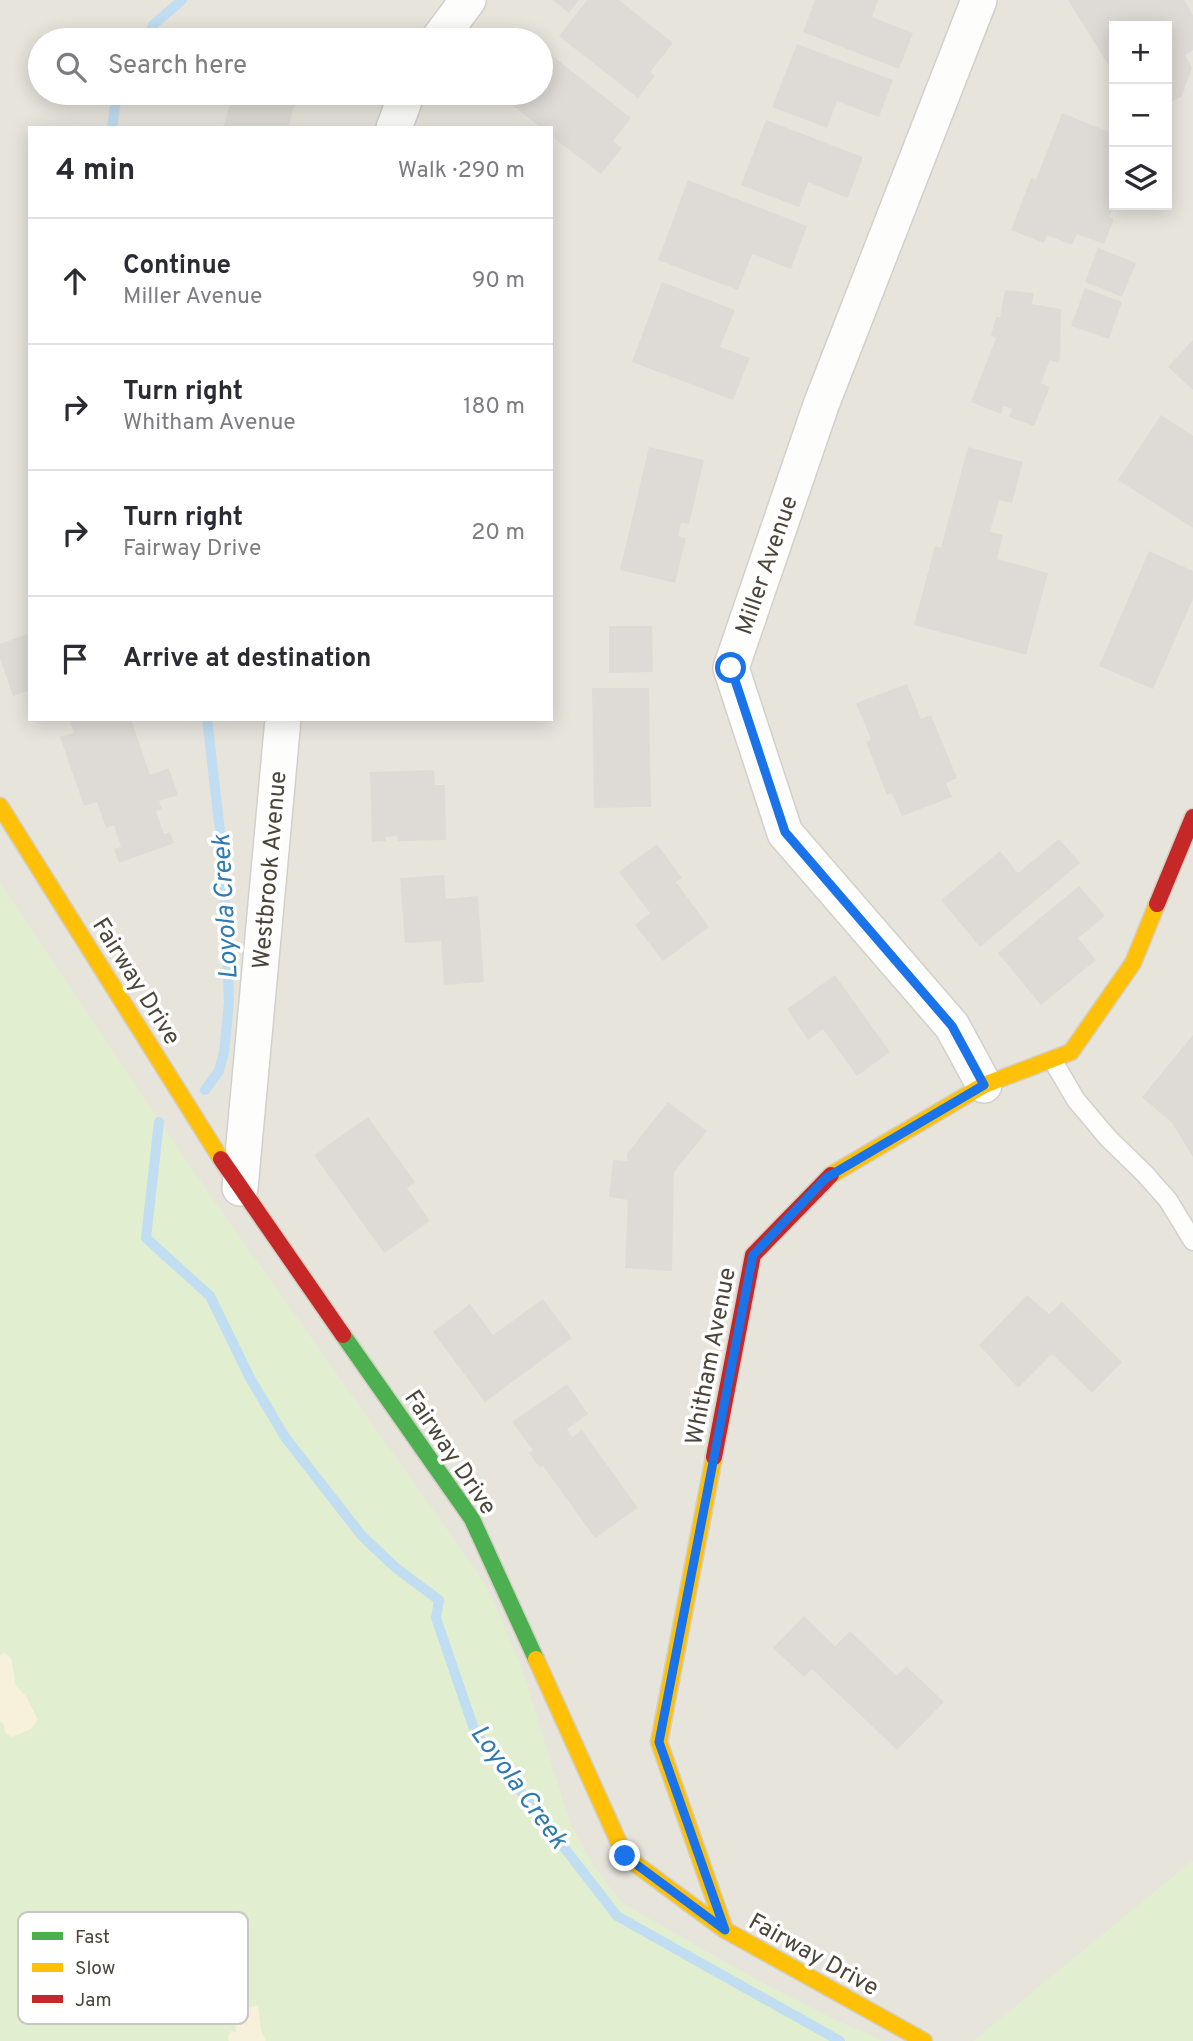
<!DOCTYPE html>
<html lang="en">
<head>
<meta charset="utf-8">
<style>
	:root { --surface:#fff; --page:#f7f7f7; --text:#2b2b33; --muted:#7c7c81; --line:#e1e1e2 }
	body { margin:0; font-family:Overpass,sans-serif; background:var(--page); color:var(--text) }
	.controls { position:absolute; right:21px; top:21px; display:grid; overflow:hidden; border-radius:0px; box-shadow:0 4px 18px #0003 }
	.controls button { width:63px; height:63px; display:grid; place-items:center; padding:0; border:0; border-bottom:2px solid var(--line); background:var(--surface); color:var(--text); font:35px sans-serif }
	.stop { position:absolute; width:21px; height:21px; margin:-16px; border:5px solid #1a73e8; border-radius:50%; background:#fff }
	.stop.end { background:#1a73e8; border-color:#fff; box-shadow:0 2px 7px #0008 }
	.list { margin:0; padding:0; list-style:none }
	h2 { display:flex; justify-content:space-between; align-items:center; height:91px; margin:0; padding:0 28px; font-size:30px }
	h2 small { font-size:23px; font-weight:400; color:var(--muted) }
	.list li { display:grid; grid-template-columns:46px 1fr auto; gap:21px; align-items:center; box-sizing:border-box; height:126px; padding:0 28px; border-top:2px solid var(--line) }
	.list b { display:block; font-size:26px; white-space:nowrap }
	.list p { margin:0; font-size:23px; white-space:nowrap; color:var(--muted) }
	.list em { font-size:23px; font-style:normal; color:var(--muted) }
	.icon { flex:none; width:38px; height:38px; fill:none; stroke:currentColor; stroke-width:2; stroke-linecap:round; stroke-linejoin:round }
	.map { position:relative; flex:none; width:1193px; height:2041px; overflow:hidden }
	.search { position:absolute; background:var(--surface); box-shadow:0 4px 18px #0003; left:28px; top:28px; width:525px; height:77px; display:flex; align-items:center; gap:18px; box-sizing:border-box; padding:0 24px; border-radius:38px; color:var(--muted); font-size:26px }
	.panel { position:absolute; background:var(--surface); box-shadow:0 4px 18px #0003; left:28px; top:126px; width:525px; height:595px; border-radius:0px }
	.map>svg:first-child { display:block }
	.residential { fill:#e7e4dc; fill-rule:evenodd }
	.green { fill:#e1eecf }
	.sand { fill:#f7f0da }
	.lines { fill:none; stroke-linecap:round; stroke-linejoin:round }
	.stream { stroke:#c0ddf1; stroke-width:10 }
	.building { fill:#dedbd6 }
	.lane-casing { stroke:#d2d0cb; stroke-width:21 }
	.street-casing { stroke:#d2d0cb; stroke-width:38 }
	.fast-casing { stroke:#d3cfc5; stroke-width:19 }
	.slow-casing { stroke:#d3cfc5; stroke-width:19 }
	.jam-casing { stroke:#d3cfc5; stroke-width:19 }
	.lane { stroke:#fdfdfc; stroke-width:18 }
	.street { stroke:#fdfdfc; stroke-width:35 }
	.fast { stroke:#4caf50; stroke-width:16 }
	.slow { stroke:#ffc107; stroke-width:16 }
	.jam { stroke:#c62828; stroke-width:16 }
	.route { stroke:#1a73e8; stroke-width:9 }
	.labels { text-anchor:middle; stroke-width:7; stroke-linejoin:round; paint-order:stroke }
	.street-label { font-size:24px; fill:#4b4439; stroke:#fff }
	.water-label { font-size:26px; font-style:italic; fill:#2e7ab2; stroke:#fff }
	.key { fill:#fff; stroke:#c9c7c4; stroke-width:2 }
	.key-label { font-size:19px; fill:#4b4439 }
</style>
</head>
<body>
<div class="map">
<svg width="1193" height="2041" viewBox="0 0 1193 2041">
	<rect width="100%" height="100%" fill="#f4f2ee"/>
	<path class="residential" d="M0,0H1193V2041H0ZM1114,26H1167V205H1114ZM40,40H541V93H40ZM30,128H551V719H30Z"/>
	<path class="green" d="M0,883L196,1175L487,1586L522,1669L570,1823L595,1868L622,1903L757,1980L836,2020L884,2041H0Z
		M1193,1860V2041H973Z"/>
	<path class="sand" d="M3,1652L11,1658L16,1686L26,1696L38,1720L31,1729L12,1737L5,1733L4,1725L0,1721V1654L2,1656Z
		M258,2005L261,2030L266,2041H229L228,2037L231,2031L236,2032L235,2018L244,2009Z"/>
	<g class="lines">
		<path class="stream" d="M146,40L153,25L182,0
			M112,128L115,106L121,93
			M205,1090L219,1071L224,1052L229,1003L223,857L207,719
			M159,1122L146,1238L210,1296L250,1378L285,1437L362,1536L396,1568L439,1600L436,1618L475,1732L617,1916L840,2041"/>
	</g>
	<path class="building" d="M552,0H579L569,13Z
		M587,0H619L673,43L650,72L655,76L638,98L559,36Z
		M815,0H878L872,17L913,33L899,69L803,32Z
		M1068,0H1184L1193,15V50L1185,55L1192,68L1182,96L1167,105V26H1114V74Z
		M797,44L893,80L879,117L837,101L827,128L772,107Z
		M550,54L631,118L613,141L622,148L601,174L551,136V128H541L510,103L519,93H541V65Z
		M233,93H298L288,128H223Z
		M1062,113L1114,134V205L1109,217L1114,219L1104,244L1077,234L1072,245L1047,235L1044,243L1011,230L1031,178L1036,180Z
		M766,120L863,157L848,198L808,182L799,207L741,185Z
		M688,180L807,226L791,269L752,254L738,290L658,260Z
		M1098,248L1136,263L1122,297L1085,282Z
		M662,282L735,310L720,347L750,358L733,400L632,362Z
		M1085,288L1122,302L1109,339L1071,326Z
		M1005,290L1034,293L1032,304L1061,309L1060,359L1058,363L1050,360L1041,383L1050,387L1034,426L1009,417L1012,409L1003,406L1001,414L971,402L996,338L991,335L996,317H1000Z
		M1193,340V390L1168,367Z
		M1161,415L1193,436V528L1118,480Z
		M649,447L704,460L689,524L681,523L678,536L686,538L675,583L620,570Z
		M968,447L1023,462L1012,503L999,500L990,532L1003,535L997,559L1048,573L1026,655L914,625L935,546L941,548Z
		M1149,551L1193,571V599L1153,689L1099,666Z
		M609,626H652L653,672L609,673Z
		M30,633V690L13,696L0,658V644Z
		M907,684L921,719L931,715L957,778L946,783L952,797L902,816L892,793L887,795L866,742L871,739L856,703Z
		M592,688H649L651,807L594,808Z
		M69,719H131L150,775L169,768L178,795L159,801L162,809L156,811L164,834L170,832L174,843L119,863L114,849L121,847L114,825L106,828L97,802L84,806L60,737L74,733Z
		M434,770L435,785H445L446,840L398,841L397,836L385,837L386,841L372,842L370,772Z
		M1059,839L1080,863L980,947L941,900L1000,851L1018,873Z
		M657,844L682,878L676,882L709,927L663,961L635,925L650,913L619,872Z
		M444,875L446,899L478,896L484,982L444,985L441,941L405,943L400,878Z
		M1079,886L1105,916L1078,938L1096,960L1041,1005L998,953Z
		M835,975L890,1052L857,1076L823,1029L808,1040L787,1009Z
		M1193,1035V1157L1172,1123L1142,1097Z
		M668,1102L707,1131L674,1172L672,1271L625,1268L628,1200L609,1197L613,1160L628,1161L627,1154Z
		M368,1117L415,1182L407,1188L430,1221L384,1253L314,1155Z
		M1027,1295L1049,1314L1062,1302L1122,1362L1092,1393L1052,1354L1018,1388L979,1345Z
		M543,1299L572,1338L485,1402L433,1332L470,1304L493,1335Z
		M567,1384L588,1414L567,1429L572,1437L582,1430L638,1508L595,1538L543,1466L540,1468L529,1453L533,1450L512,1422Z
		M804,1616L835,1646L850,1631L897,1676L906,1666L944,1702L897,1750L812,1669L804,1677L773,1648Z"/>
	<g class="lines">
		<defs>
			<path id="lane" d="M1053,1061L1076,1100L1108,1138L1144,1173L1168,1200L1193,1241"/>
			<path id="street" d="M979,0L821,405L731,668L785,833L952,1026L984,1085
				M438,40L468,0
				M394,128L407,93
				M240,1188L283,719"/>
			<path id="fast" d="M343,1335L472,1519L536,1659"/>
			<path id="slow" d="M0,806L221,1159
				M831,1175L984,1085L1071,1052L1133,963L1157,904
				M714,1457L659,1742L725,1930
				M536,1659L625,1856L725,1930L924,2041"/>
			<path id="jam" d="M1157,904L1193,817
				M221,1159L343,1335
				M714,1457L753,1255L831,1175"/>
		</defs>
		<use href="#lane" class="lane-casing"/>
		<use href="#street" class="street-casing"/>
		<use href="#fast" class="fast-casing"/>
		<use href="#slow" class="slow-casing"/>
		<use href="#jam" class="jam-casing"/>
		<use href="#lane" class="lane"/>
		<use href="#street" class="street"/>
		<use href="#fast" class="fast"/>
		<use href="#slow" class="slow"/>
		<use href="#jam" class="jam"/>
	</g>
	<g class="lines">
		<path class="route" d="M625,1856L725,1930L659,1742L753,1255L826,1178L984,1085L952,1026L785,832L731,668"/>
	</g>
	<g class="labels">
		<g class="street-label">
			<text transform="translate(766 565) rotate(-71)" y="8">Miller Avenue</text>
			<text transform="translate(269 870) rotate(-85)" y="8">Westbrook Avenue</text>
			<text transform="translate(137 981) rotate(58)" y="8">Fairway Drive</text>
			<text transform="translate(710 1356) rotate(-79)" y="8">Whitham Avenue</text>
			<text transform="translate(451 1452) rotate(56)" y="8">Fairway Drive</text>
			<text transform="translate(814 1954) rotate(29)" y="8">Fairway Drive</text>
		</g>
		<g class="water-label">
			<text transform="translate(224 907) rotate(-93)" y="9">Loyola Creek</text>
			<text transform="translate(520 1786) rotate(54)" y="9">Loyola Creek</text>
		</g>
	</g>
	<rect x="18" y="1912" width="230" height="112" rx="10" class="key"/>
	<rect x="32" y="1932" width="31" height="8" fill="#4caf50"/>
	<rect x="32" y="1963" width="31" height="9" fill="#ffc107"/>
	<rect x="32" y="1995" width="31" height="8" fill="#c62828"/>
	<g class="key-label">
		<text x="75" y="1943">Fast</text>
		<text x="75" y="1974">Slow</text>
		<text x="75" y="2006">Jam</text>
	</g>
</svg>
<div class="controls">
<button>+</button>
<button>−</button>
<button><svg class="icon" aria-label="layers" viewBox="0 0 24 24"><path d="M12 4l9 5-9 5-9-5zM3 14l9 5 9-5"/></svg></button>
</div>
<div class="stop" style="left:731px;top:668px"></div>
<div class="stop end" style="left:625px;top:1856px"></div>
<div class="search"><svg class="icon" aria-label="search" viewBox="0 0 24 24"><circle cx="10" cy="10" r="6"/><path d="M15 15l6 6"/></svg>Search here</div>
<section class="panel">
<h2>4 min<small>Walk · 290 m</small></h2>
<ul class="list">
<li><svg class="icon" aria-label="ahead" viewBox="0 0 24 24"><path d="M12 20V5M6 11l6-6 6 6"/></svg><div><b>Continue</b><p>Miller Avenue</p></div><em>90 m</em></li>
<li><svg class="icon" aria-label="right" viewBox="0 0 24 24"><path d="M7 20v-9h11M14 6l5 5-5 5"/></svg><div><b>Turn right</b><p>Whitham Avenue</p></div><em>180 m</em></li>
<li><svg class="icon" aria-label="right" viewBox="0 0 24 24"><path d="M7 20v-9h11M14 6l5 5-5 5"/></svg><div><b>Turn right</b><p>Fairway Drive</p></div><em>20 m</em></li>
<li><svg class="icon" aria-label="arrive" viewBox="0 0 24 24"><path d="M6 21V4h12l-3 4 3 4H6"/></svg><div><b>Arrive at destination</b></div></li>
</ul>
</section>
</div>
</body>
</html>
